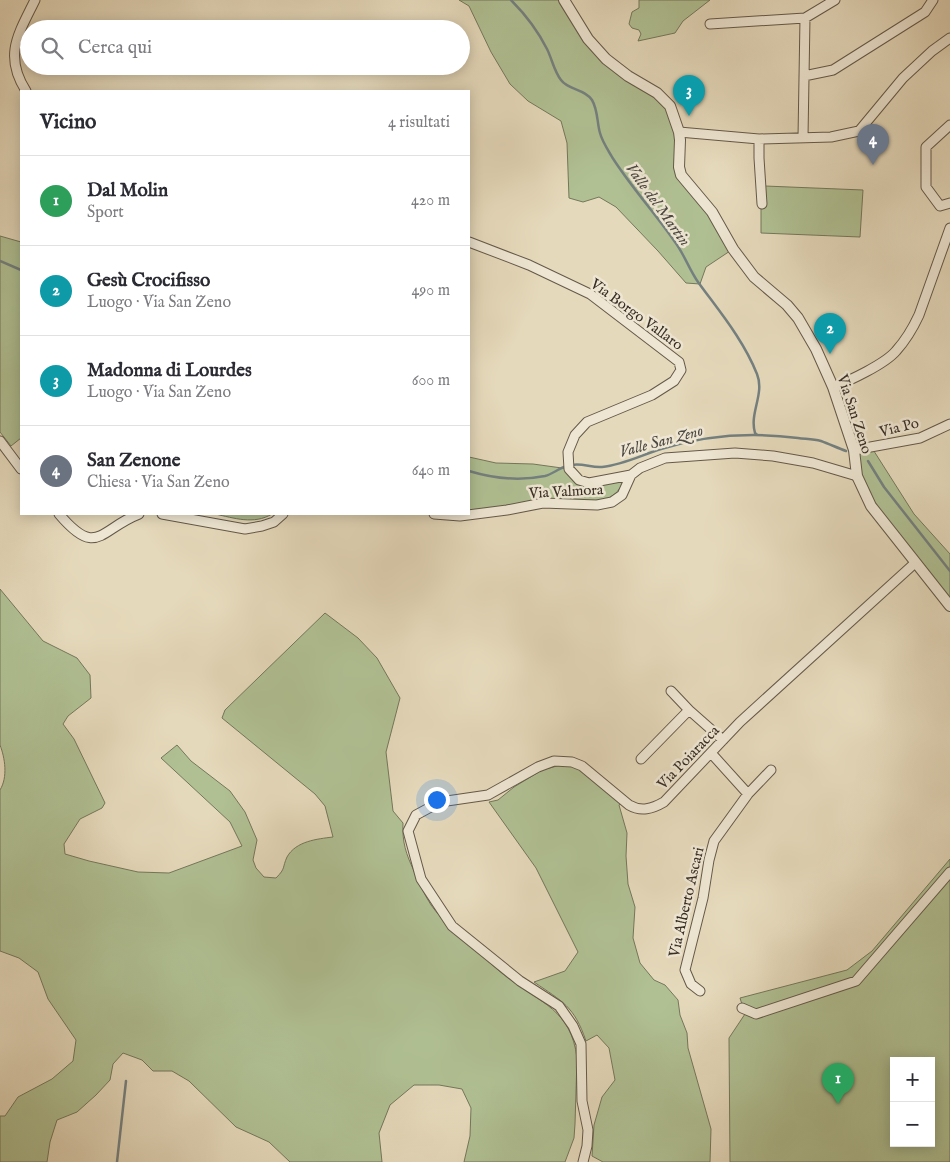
<!DOCTYPE html>
<html lang="it">
<head>
<meta charset="utf-8">
<style>
	:root { --surface:#fff; --page:#f7f7f7; --text:#2b2b33; --muted:#7c7c81; --line:#e1e1e2; --accent:#2563eb }
	body { margin:0; font-family:"IM FELL English",serif; background:var(--page); color:var(--text) }
	.controls { position:absolute; right:15px; bottom:15px; display:grid; overflow:hidden; border-radius:0px; box-shadow:0 2px 12px #0003 }
	.controls button { width:45px; height:45px; display:grid; place-items:center; padding:0; border:0; border-bottom:1px solid var(--line); background:var(--surface); color:var(--text); font:25px sans-serif }
	.you { position:absolute; left:436px; top:799px; width:18px; height:18px; margin:-12px; border:4px solid #fff; border-radius:50%; background:#1a73e8; box-shadow:0 0 0 8px #1a73e833 }
	.badge { display:grid; place-items:center; width:32px; height:32px; border-radius:50%; background:var(--accent); color:#fff; font-size:16px; font-weight:700 }
	.pin { position:absolute; translate:-50% -41px; filter:drop-shadow(0 1px 2px #0008) }
	.pin::after { content:''; position:absolute; top:26px; width:18px; height:15px; background:inherit; clip-path:polygon(0 0,100% 0,50% 100%) }
	.list { margin:0; padding:0; list-style:none }
	h2 { display:flex; justify-content:space-between; align-items:center; height:65px; margin:0; padding:0 20px; font-size:21px }
	h2 small { font-size:16px; font-weight:400; color:var(--muted) }
	.list li { display:grid; grid-template-columns:32px 1fr auto; gap:15px; align-items:center; box-sizing:border-box; height:90px; padding:0 20px; border-top:1px solid var(--line) }
	.list b { display:block; font-size:19px; white-space:nowrap }
	.list p { margin:0; font-size:16px; white-space:nowrap; color:var(--muted) }
	.list em { font-size:16px; font-style:normal; color:var(--muted) }
	.icon { flex:none; width:28px; height:28px; fill:none; stroke:currentColor; stroke-width:2; stroke-linecap:round; stroke-linejoin:round }
	.map { position:relative; flex:none; width:950px; height:1162px; overflow:hidden }
	.search { position:absolute; background:var(--surface); box-shadow:0 2px 12px #0003; left:20px; top:20px; width:450px; height:55px; display:flex; align-items:center; gap:12px; box-sizing:border-box; padding:0 18px; border-radius:28px; color:var(--muted); font-size:19px }
	.panel { position:absolute; background:var(--surface); box-shadow:0 2px 12px #0003; left:20px; top:90px; width:450px; height:425px; border-radius:0px }
	.map>svg:first-child { display:block }
	.green { fill:#b0c093; stroke:#74775c; fill-rule:evenodd }
	.lines { fill:none; stroke-linecap:round; stroke-linejoin:round }
	.stream { stroke:#748080; stroke-width:2.5 }
	.minor-casing { stroke:#64594a; stroke-width:11 }
	.tertiary-casing { stroke:#64594a; stroke-width:12 }
	.minor { stroke:#eee6d3; stroke-width:9 }
	.tertiary { stroke:#eee6d3; stroke-width:10 }
	.labels { text-anchor:middle; stroke-width:5; stroke-linejoin:round; paint-order:stroke }
	.street-label { font-size:15px; fill:#392e25; stroke:#eee6d3 }
	.water-label { font-size:16px; font-style:italic; fill:#4d4943; stroke:#eee6d3 }
</style>
</head>
<body>
<div class="map">
<svg width="950" height="1162" viewBox="0 0 950 1162">
	<rect width="100%" height="100%" fill="#e5d9bb"/>
	<filter id="stains"><feTurbulence type="fractalNoise" baseFrequency=".004" numOctaves="4"/><feColorMatrix values="0 0 0 0 .2 0 0 0 0 .09 0 0 0 0 .02 0 0 0 .5 -.17"/></filter>
	<radialGradient id="worn" r=".72"><stop offset=".6" stop-color="#630" stop-opacity="0"/><stop offset="1" stop-color="#630" stop-opacity=".3"/></radialGradient>
	<path class="green" d="M459,0H564L588,39L646,86L674,114L679,167L733,249L706,267L700,284L686,283L658,251L616,207L599,197L583,202L569,198L567,143L561,121L528,101L510,84L491,52L469,6Z
		M639,0H710L683,21L675,33L638,41L641,34L639,30L632,28L629,24L632,12L639,8Z
		M765,186L863,190L860,237L761,233V208L766,207Z
		M0,236L21,242V438L11,446L0,432Z
		M872,448L914,514L950,554V610L871,506L854,450Z
		M469,457L496,463L533,464L569,469L579,480L631,475L616,493L609,498L597,501L543,498L516,504L469,512Z
		M215,514H272C254,525 234,518 215,514Z
		M0,589L43,641L77,658L90,675L91,698L68,716L63,724L74,739L105,803L102,808L80,819L64,844L65,854L89,861L138,872L169,873L242,846L230,822L161,758L177,745L191,761L230,791L245,812L257,840L253,860L256,868L264,877L276,878C286,868 282,868 287,857C296,841 317,839 333,837L325,806L315,794L222,718L225,710L325,613L358,638L377,658L400,698L386,752L393,811L403,823C402,842 406,854 414,871C419,883 424,894 431,905C443,922 461,936 477,950C487,960 497,970 508,978C541,1003 571,1010 577,1058L575,1124L574,1138L565,1162H464L470,1136L471,1108L462,1089L439,1085H414L390,1105L379,1133L382,1162H290L269,1142L236,1127L189,1081L172,1071H153L142,1060L123,1053L113,1064L110,1080L96,1095L77,1112L57,1120L50,1142L47,1162H0V1116H5L18,1097L52,1079L73,1061L76,1040L48,999L38,972L19,958L0,951V790C8,777 5,758 0,745Z
		M572,762L623,800L619,805L627,833L626,856L628,884L635,907L633,938L640,963L654,980L665,985L678,1000L680,1015L687,1033L688,1048L711,1129L710,1162H603L592,1156L594,1125L602,1097L615,1080L609,1048L597,1035L586,1041C574,1006 563,1002 534,982L565,971L578,952L536,868L489,802L498,800L514,787L542,770Z
		M950,859V1162H730L729,1038L745,1014L740,998L847,970L872,951ZM894,1061H931V1143H894Z"/>
	<g class="lines">
		<path class="stream" d="M511,0C525,14 538,31 547,49C552,59 554,71 561,80C568,90 585,89 592,100C598,110 597,123 600,133C602,141 608,150 612,157C631,187 655,213 675,242C684,254 689,269 698,282C719,311 743,339 757,374C765,394 749,413 755,433L757,435
			M0,261L21,270
			M868,461L884,487L950,571
			M572,465C582,463 592,468 602,467C623,465 642,455 661,449C706,435 751,432 798,438C805,439 813,439 821,441C829,444 838,448 846,451
			M469,471C492,478 520,481 545,476C553,474 559,468 567,466
			M117,1162L126,1081"/>
		<defs>
			<path id="minor" d="M710,24L805,18L835,0
				M804,76L833,70L925,12L933,0
				M26,91C3,55 19,33 35,0
				M950,125L926,147V187L940,206L950,203
				M679,132L759,139L831,137L859,131L903,78L932,51L950,38
				M803,137L805,18
				M759,139V158L762,204
				M469,242L529,265L590,294L679,362L681,370L674,381L652,395L587,422L575,435L568,452L569,469L579,480L589,483L631,475
				M833,387C849,381 885,364 896,351C905,341 913,328 919,315L950,228
				M0,441L21,469
				M854,450L920,438L950,424
				M59,514C97,559 100,529 139,514
				M162,514L245,529L262,526L274,522L283,514
				M434,514L460,516L507,510L543,503L597,505L612,502L622,495L631,475L640,468L665,458L735,453L773,456L813,463L857,476
				M671,691L689,710
				M641,759L689,710L723,740
				M748,794L771,770
				M700,991L691,984L685,970L703,898L709,860L714,841L748,794L711,753
				M742,1008L756,1014L856,981L950,872
				M583,1162L587,1146L588,1130L582,1101L581,1044L573,1026L559,1006L520,981L452,926L421,879L408,831L416,815L440,802L488,795L538,767L554,761L572,762L582,766L629,805C641,812 652,809 664,802L740,722L915,563"/>
			<path id="tertiary" d="M564,0L588,39L606,59L628,76L657,93L670,106L679,132L680,140L679,167L681,175L712,212L733,249L754,277L787,305L798,318L816,349L833,387L854,450L857,476L871,506L950,606"/>
		</defs>
		<use href="#minor" class="minor-casing"/>
		<use href="#tertiary" class="tertiary-casing"/>
		<use href="#minor" class="minor"/>
		<use href="#tertiary" class="tertiary"/>
	</g>
	<g class="labels">
		<g class="street-label">
			<text transform="translate(637 314) rotate(36)" y="5">Via Borgo Vallaro</text>
			<text transform="translate(855 414) rotate(72)" y="5">Via San Zeno</text>
			<text transform="translate(899 427) rotate(-14)" y="5">Via Po</text>
			<text transform="translate(566 491) rotate(-3)" y="5">Via Valmora</text>
			<text transform="translate(688 757) rotate(-46)" y="5">Via Poiaracca</text>
			<text transform="translate(686 902) rotate(-77)" y="5">Via Alberto Ascari</text>
		</g>
		<g class="water-label">
			<text transform="translate(659 204) rotate(54)" y="6">Valle del Martin</text>
			<text transform="translate(661 440) rotate(-15)" y="6">Valle San Zeno</text>
		</g>
	</g>
	<rect width="100%" height="100%" filter="url(#stains)"/>
	<rect width="100%" height="100%" fill="url(#worn)"/>
</svg>
<div class="controls">
<button>+</button>
<button>−</button>
</div>
<div class="you"></div>
<div class="pin badge" style="left:838px;top:1104px;background:#2e9e5b">1</div>
<div class="pin badge" style="left:830px;top:354px;background:#0f9aa8">2</div>
<div class="pin badge" style="left:689px;top:116px;background:#0f9aa8">3</div>
<div class="pin badge" style="left:873px;top:165px;background:#6b7280">4</div>
<div class="search"><svg class="icon" aria-label="search" viewBox="0 0 24 24"><circle cx="10" cy="10" r="6"/><path d="M15 15l6 6"/></svg>Cerca qui</div>
<section class="panel">
<h2>Vicino<small>4 risultati</small></h2>
<ul class="list">
<li><span class="badge" style="background:#2e9e5b">1</span><div><b>Dal Molin</b><p>Sport</p></div><em>420 m</em></li>
<li><span class="badge" style="background:#0f9aa8">2</span><div><b>Gesù Crocifisso</b><p>Luogo · Via San Zeno</p></div><em>490 m</em></li>
<li><span class="badge" style="background:#0f9aa8">3</span><div><b>Madonna di Lourdes</b><p>Luogo · Via San Zeno</p></div><em>600 m</em></li>
<li><span class="badge" style="background:#6b7280">4</span><div><b>San Zenone</b><p>Chiesa · Via San Zeno</p></div><em>640 m</em></li>
</ul>
</section>
</div>
</body>
</html>
